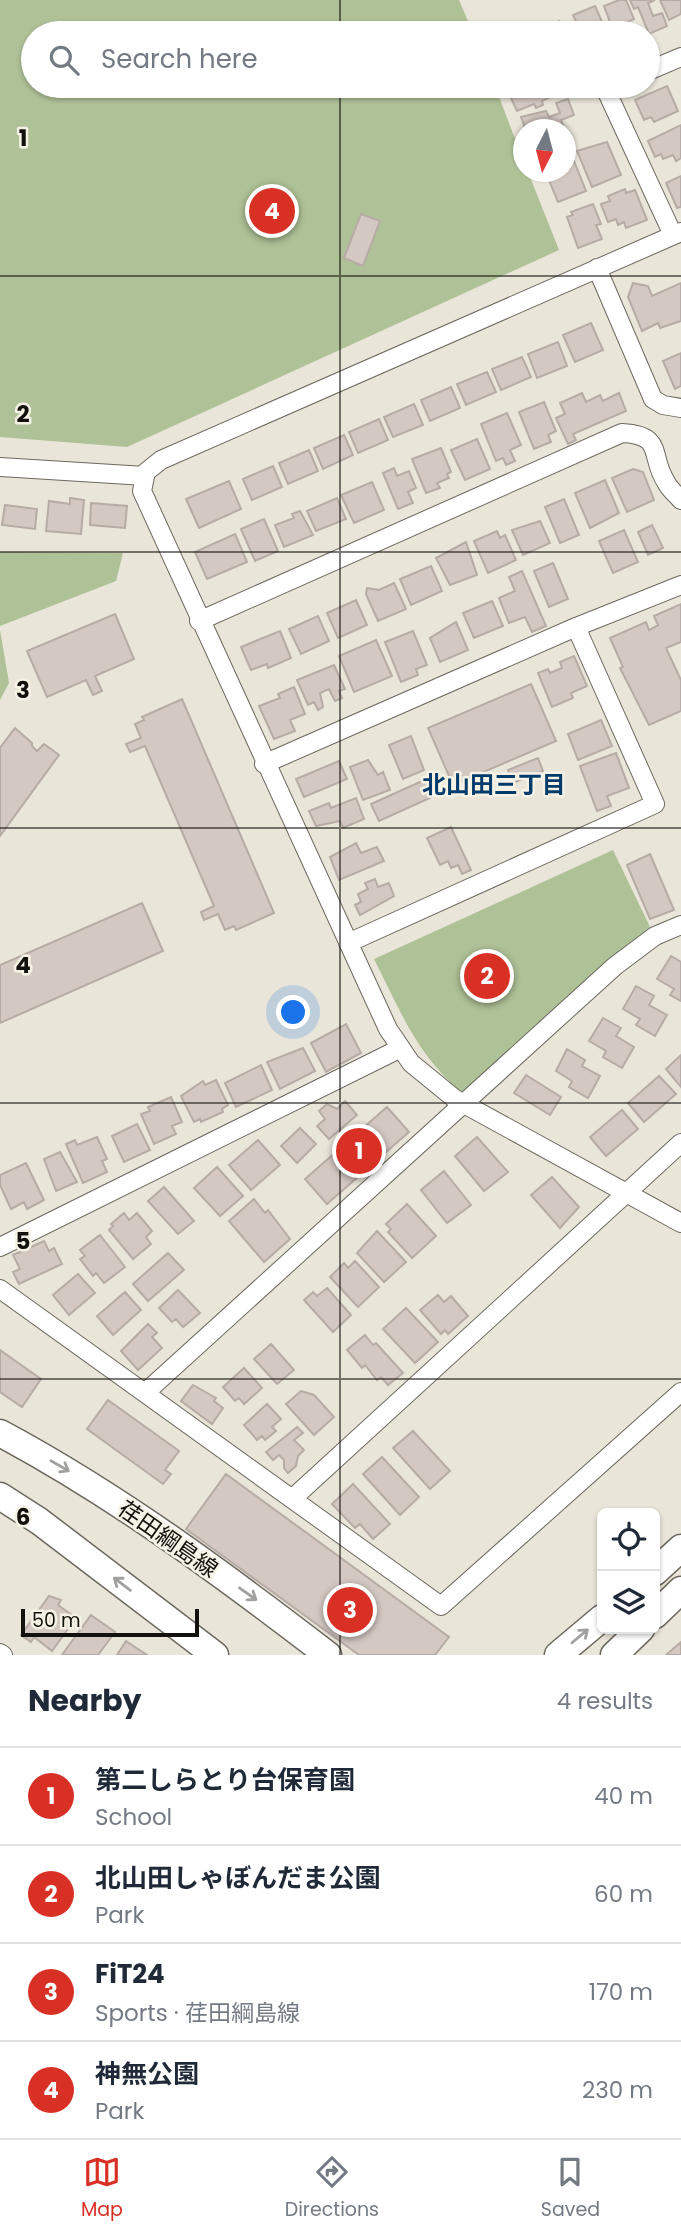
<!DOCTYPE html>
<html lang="en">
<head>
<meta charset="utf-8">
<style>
	:root { --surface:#fff; --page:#f2f2f3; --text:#1f2937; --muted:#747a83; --line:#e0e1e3; --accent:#d93025 }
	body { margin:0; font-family:Poppins,"Noto Sans JP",sans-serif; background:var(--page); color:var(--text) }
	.controls { position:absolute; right:21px; bottom:21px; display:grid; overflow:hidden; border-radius:10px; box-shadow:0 2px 5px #0004 }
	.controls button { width:63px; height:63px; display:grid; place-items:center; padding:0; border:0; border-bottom:2px solid var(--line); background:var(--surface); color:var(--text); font:35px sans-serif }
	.compass { position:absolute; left:513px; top:119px; width:63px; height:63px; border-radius:50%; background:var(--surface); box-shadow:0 2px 5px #0004; rotate:186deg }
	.scale { position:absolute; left:21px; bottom:18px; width:178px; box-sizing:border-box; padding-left:7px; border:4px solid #12110d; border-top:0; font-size:19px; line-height:24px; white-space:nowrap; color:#12110d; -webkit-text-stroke:5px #f6f2e6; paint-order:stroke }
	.you { position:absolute; left:294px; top:1013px; width:24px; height:24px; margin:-18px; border:5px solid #fff; border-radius:50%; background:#1a73e8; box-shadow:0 0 0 10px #1a73e833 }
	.badge { display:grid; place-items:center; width:46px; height:46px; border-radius:50%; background:var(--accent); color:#fff; font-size:23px; font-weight:700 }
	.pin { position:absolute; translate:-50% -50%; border:4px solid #fff; box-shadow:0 2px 7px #0006 }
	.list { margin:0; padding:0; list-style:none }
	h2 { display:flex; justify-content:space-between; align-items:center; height:91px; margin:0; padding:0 28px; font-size:30px }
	h2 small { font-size:23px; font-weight:400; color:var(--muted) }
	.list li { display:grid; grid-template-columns:46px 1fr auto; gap:21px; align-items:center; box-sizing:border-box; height:98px; padding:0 28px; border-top:2px solid var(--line) }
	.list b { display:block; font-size:26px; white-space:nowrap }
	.list p { margin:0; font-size:23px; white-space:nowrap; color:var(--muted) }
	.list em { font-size:23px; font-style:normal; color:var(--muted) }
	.icon { flex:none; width:38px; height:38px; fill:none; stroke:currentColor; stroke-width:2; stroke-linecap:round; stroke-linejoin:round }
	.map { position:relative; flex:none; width:681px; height:1655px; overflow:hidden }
	.search { position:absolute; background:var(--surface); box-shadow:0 2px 5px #0004; left:21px; right:21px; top:21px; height:77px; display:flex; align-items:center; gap:18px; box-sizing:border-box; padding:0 24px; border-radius:38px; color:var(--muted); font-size:26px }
	.sheet { height:483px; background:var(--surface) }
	nav { display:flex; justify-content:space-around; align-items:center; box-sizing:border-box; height:98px; border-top:2px solid var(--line); background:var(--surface); font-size:19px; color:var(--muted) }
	nav a { display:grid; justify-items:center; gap:4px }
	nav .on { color:var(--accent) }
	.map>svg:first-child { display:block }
	.green { fill:#afc196 }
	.building { fill:#d4c8c2; stroke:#b7aba6; stroke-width:2 }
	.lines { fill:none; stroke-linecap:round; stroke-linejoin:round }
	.street-casing { stroke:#6c685f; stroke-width:20 }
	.secondary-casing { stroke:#6c685f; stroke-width:29 }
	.street { stroke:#fff; stroke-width:18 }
	.secondary { stroke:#fff; stroke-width:26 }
	.oneway { stroke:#a0a09e }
	.grid { fill:none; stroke:#12110d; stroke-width:2; stroke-opacity:0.55 }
	.labels { text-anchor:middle; stroke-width:5; stroke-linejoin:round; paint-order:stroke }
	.street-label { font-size:23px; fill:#12110d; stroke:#f6f2e6 }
	.neighbourhood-label { font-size:24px; font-weight:bold; fill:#013b6b; stroke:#f6f2e6 }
	.grid-label { font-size:23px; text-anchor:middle; font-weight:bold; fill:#12110d; stroke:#f6f2e6; stroke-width:5; stroke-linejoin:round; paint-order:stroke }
</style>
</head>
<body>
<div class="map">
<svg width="681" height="1655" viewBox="0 0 681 1655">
	<rect width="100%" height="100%" fill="#e9e5d9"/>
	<path class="green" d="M0,0H459L473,33H33V86H495L523,160L524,172H528L559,250L127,447L0,437Z
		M0,552L123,553L116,581L0,626Z
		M0,630L9,683L0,700Z
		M613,850L650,927L462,1092C418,1058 399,1008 374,959Z"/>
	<path class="building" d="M619,0H626L634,19L625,23L628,32L632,33H614L604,6Z
		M630,0H655L648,3L653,16L662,13L667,26L649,34L638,7L634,9Z
		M660,0H681V14L669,20Z
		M595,6L603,24L594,27L597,33H581L573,15Z
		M559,21L565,33H532Z
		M526,86L533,94L546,86H560L563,91L542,101L543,105L536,108L534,104L517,111L509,94Z
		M667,86L678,111L654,122L651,117L644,120L635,100Z
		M568,99L574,115L561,120L564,127L526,130L521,117L546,111L549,117L560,113L556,103Z
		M681,125V158L676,161L673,155L663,159L661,154L655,157L648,141Z
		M607,142L621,175L592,187L577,151Z
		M572,156L586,191L558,202L546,173L566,172V159Z
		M681,176V207L677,208L666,183Z
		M625,189L626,193L635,190L647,220L626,228L624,222L618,225L616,219L608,222L601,204L610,201L608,196Z
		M593,204L601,224L596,225L602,239L578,248L567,217L573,215L571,212Z
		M361,214L380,221L363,266L344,258Z
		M633,283L648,286L652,296L681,283V321L660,328L658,323L642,331L628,297Z
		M591,323L603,350L575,362L563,335Z
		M558,342L567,366L537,378L528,354Z
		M681,353V386L675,389L663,361Z
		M522,357L531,377L501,390L492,369Z
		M487,372L496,392L466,405L457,384Z
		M451,387L460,408L430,421L421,400Z
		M582,393L586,402L600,395L603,401L619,393L626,411L573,434L576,440L568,444L556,418L565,414L560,403Z
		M544,402L556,431L548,435L551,442L534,449L519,412Z
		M414,404L423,425L393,437L384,417Z
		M507,413L521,445L510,450L515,461L506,465L503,458L496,461L481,424Z
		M379,419L388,440L358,453L349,432Z
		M344,435L353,455L323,469L314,448Z
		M477,439L490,469L465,480L451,450Z
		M441,448L451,472L447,474L449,478L437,483L440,488L426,493L412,459Z
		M309,450L318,471L288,484L279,463Z
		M273,466L282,487L252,500L243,479Z
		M394,468L397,476L409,471L416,488L408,492L413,503L398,509L383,473Z
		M633,469L643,472L654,500L627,512L612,478Z
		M605,480L619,513L590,528L575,493Z
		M229,481L241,509L199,528L186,499Z
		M372,482L384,510L354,523L341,495Z
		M70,498L84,500L81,534L46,531L49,501L70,504Z
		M337,498L346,519L316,531L307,511Z
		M564,499L579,535L560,543L545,507Z
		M91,503L127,506L125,528L90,525Z
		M5,505L37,509L35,529L2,525Z
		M300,511L313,535L284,547L275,525L294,518L292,514Z
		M264,519L278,551L255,561L241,529Z
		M540,521L550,543L523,555L512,530Z
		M652,525L663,548L648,555L638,532Z
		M624,530L638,562L613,573L599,541Z
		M497,531L500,538L505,535L516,560L488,573L474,541Z
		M235,534L247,562L207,579L195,552Z
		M466,542L477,575L450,585L436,558Z
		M553,563L568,599L549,607L534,571Z
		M431,566L442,591L411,605L400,579Z
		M522,571L546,626L532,632L525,617L509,623L499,598L515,591L509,577Z
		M394,583L406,609L378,621L366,594L367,588L379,590Z
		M356,600L367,625L338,638L327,613Z
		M492,601L503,626L474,638L463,613Z
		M681,604V642L666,648L681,680V711L649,725L620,668L623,667L610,638L646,622L649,630L658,625L654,616Z
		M115,614L134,659L95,676L102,691L93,695L86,680L47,697L27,651Z
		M318,616L329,641L301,654L289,629Z
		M456,622L468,650L440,662L430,638Z
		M280,631L291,658L268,668L267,664L251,670L241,647Z
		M413,631L427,665L416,669L418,675L401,682L385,642Z
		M376,640L392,676L354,692L339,656Z
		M574,656L587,686L571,693L573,698L552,707L538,673L548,669L550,673L562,668L560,662Z
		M334,665L345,689L339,691L342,698L335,701L329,689L320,693L323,707L318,710L314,702L308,705L297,680Z
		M531,684L556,741L453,785L428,728Z
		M294,687L305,714L290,720L295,731L274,739L259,706L280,698L278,694Z
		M182,699L274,913L236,930L234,926L225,930L218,914L204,920L201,912L214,906L145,746L130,752L126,744L141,738L135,724L144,720L142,717Z
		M601,720L612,746L578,760L568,734Z
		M15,728L32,743V746L37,751L44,744L59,755L0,836V748Z
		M411,736L424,770L403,779L389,745Z
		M616,753L629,788L607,796L611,806L597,811L580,766Z
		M538,758L543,771L513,783L508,770Z
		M368,760L378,775L383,772L390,790L363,800L350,767Z
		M339,761L347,779L304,797L296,779Z
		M422,781H427L433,794L430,798L379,821L371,804Z
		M356,798L364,819L343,828L340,821L316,826L309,811L329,803L331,808Z
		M451,827L471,870L462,874L458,865L451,868L448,861L440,865L427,838Z
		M356,843L361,853L377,847L384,861L339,880L330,857Z
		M650,854L674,910L650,919L627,865Z
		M375,879L378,887L389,883L394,896L360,915L355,905L361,902L358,894L368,889L365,883Z
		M142,903L163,951L0,1023V965Z
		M671,956L681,962V1001L670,995L674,989L657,979Z
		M636,986L654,996L649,1005L667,1015L655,1036L636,1025L640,1019L623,1009Z
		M603,1018L621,1028L616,1036L634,1047L622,1068L603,1057L606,1051L589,1041Z
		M346,1024L361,1053L326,1072L311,1043Z
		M303,1048L315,1071L280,1089L267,1062Z
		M567,1049L585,1060L582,1066L600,1076L588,1098L569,1087L572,1081L556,1071Z
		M681,1055V1087L666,1069Z
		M261,1065L272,1090L236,1107L225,1083Z
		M526,1075L561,1097L550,1115L514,1093Z
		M659,1076L676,1094L644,1122L628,1103Z
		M216,1080L228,1105L222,1109L223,1112L201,1122L200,1119L194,1122L181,1096L203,1081L205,1085Z
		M171,1097L182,1122L172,1126L176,1134L154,1144L141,1114L150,1111L148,1107Z
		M345,1101L357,1115L329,1139L317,1126L325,1119L319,1111L327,1104L337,1109Z
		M387,1107L409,1132L327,1204L305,1179Z
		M622,1110L638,1129L606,1156L590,1137Z
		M137,1124L150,1150L124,1162L112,1136Z
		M300,1128L316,1144L297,1163L281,1146Z
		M97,1137L107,1159L102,1161L107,1172L83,1183L66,1144L75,1140L77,1145Z
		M477,1137L508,1172L484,1191L455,1156Z
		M258,1140L280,1165L251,1190L229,1165Z
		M60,1152L77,1182L56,1191L44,1159Z
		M26,1163L44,1200L27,1209L24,1202L11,1209L0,1185V1175Z
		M217,1167L243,1196L220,1216L194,1188Z
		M444,1171L471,1205L447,1223L421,1190Z
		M552,1177L579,1207L560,1228L531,1195Z
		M164,1187L194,1221L178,1234L148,1201Z
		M254,1199L265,1213L268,1210L290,1239L264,1262L229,1221Z
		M407,1204L436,1236L412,1258L388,1232L391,1229L386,1224Z
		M124,1213L129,1220L137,1213L152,1231L146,1237L151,1244L133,1259L109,1230L113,1226L111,1224Z
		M377,1231L406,1262L384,1282L357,1253Z
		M100,1235L125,1267L104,1283L96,1273L93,1276L80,1259L85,1256L80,1250Z
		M44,1241L49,1251L54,1248L62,1264L19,1284L13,1272L20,1269L13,1255Z
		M168,1253L184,1270L148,1301L133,1284Z
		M355,1261L379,1287L358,1307L330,1277L344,1263L348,1268Z
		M78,1274L95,1293L69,1315L53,1295Z
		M327,1288L351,1315L333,1332L304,1300L313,1292L317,1296Z
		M178,1290L200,1313L183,1327L176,1319L172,1322L159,1308Z
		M125,1292L141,1310L113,1335L97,1316Z
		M438,1295L444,1302L451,1296L468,1316L448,1334L445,1330L441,1334L420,1310Z
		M406,1308L438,1342L415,1363L383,1329Z
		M148,1324L157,1333L152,1337L162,1348L138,1370L121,1351Z
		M365,1335L373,1345L376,1343L403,1373L388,1385L381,1377L377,1380L365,1365L362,1368L347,1350Z
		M271,1344L294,1370L277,1384L254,1359Z
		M0,1350L41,1379L22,1407L0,1392Z
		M244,1368L262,1388L244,1404L239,1398L235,1401L223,1387Z
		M193,1385L216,1398L214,1401L223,1408L212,1424L181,1401Z
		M301,1391L314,1395L334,1417L314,1435L286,1404Z
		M108,1400L179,1451L165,1470L171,1474L163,1484L87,1429Z
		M267,1404L281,1419L272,1427L276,1431L265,1440L262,1436L257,1440L244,1425Z
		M297,1427L303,1433L294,1440L304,1450L298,1456L296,1466L288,1473L284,1468V1460L279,1455L273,1460L266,1452Z
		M413,1431L450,1471L430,1489L393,1448Z
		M382,1457L419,1497L400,1515L363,1474Z
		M226,1474L449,1637L435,1655H359L186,1529Z
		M353,1484L390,1524L373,1539L360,1524L355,1528L332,1504Z
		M49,1596L61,1600L58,1605L76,1618L52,1651L34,1637L31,1642L21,1635Z
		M91,1615L115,1632L98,1655H62Z
		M126,1641L147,1655H117Z
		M681,1642V1655H666Z"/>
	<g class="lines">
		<defs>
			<path id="street" d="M648,71L681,57
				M615,86L606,90L673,235
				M681,232L161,460L146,472L142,491L371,992L388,1029L411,1063L455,1099L681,1223
				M597,268L653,399L663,405L681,408
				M0,467L145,476
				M199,621L622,433C665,435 649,456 666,482C669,489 676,494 681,500
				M264,764L576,627L681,585
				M348,943L655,804L576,627
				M0,1247L401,1048
				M0,1289L441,1606L681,1392
				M146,1392L615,966L655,936L681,925
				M293,1498L681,1143
				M0,1653L3,1655"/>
			<path id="secondary" d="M0,1433C116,1495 224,1575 328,1655
				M0,1496L39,1521L215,1655
				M655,1572L681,1548
				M655,1615L681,1590
				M558,1655L602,1618
				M614,1655L641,1629"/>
		</defs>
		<use href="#street" class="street-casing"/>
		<use href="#secondary" class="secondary-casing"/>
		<use href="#street" class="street"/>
		<use href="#secondary" class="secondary"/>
	</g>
	<defs><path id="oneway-shaft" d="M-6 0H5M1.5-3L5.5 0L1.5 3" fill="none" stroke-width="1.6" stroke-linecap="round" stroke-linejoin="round" transform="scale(1.75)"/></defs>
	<g class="oneway">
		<use href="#oneway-shaft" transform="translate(60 1466) rotate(30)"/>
		<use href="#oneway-shaft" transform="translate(122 1584) rotate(-143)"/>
		<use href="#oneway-shaft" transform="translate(248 1594) rotate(35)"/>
		<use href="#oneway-shaft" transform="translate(580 1636) rotate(-40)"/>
	</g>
	<path class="grid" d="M340,0V33M340,86V1655M0,276H681M0,552H681M0,828H681M0,1103H681M0,1379H681"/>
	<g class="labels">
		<g class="street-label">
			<text transform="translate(168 1539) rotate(35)" y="8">荏田綱島線</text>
		</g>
		<g class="neighbourhood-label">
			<text x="494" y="793">北山田三丁目</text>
		</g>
	</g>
	<g class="grid-label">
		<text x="23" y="146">1</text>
		<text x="23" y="422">2</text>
		<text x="23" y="698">3</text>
		<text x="23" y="973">4</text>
		<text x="23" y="1249">5</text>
		<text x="23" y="1525">6</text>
	</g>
</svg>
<div class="controls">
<button><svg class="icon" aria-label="locate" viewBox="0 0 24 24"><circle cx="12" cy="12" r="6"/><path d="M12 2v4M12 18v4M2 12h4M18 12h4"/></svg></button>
<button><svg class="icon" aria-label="layers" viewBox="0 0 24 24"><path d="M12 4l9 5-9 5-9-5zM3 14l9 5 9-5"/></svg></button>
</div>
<svg class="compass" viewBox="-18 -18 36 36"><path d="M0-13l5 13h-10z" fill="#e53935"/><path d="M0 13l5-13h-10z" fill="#747a83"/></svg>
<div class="scale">50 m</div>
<div class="you"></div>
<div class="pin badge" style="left:359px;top:1151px">1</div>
<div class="pin badge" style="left:487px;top:976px">2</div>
<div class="pin badge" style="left:350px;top:1610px">3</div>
<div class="pin badge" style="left:272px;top:211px">4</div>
<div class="search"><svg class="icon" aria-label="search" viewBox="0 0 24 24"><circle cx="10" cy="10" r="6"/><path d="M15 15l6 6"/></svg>Search here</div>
</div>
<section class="sheet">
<h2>Nearby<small>4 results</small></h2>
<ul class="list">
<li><span class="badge">1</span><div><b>第二しらとり台保育園</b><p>School</p></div><em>40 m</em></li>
<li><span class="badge">2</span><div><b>北山田しゃぼんだま公園</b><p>Park</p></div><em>60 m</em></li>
<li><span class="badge">3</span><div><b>FiT24</b><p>Sports · 荏田綱島線</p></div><em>170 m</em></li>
<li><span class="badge">4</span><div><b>神無公園</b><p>Park</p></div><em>230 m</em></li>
</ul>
</section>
<nav>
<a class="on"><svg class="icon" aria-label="map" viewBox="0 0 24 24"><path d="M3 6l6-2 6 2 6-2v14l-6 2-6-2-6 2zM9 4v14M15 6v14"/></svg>Map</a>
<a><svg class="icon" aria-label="directions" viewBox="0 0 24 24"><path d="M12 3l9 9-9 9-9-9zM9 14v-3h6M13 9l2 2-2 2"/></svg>Directions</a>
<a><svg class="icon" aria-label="saved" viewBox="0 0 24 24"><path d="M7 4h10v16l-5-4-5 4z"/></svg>Saved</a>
</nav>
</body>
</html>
